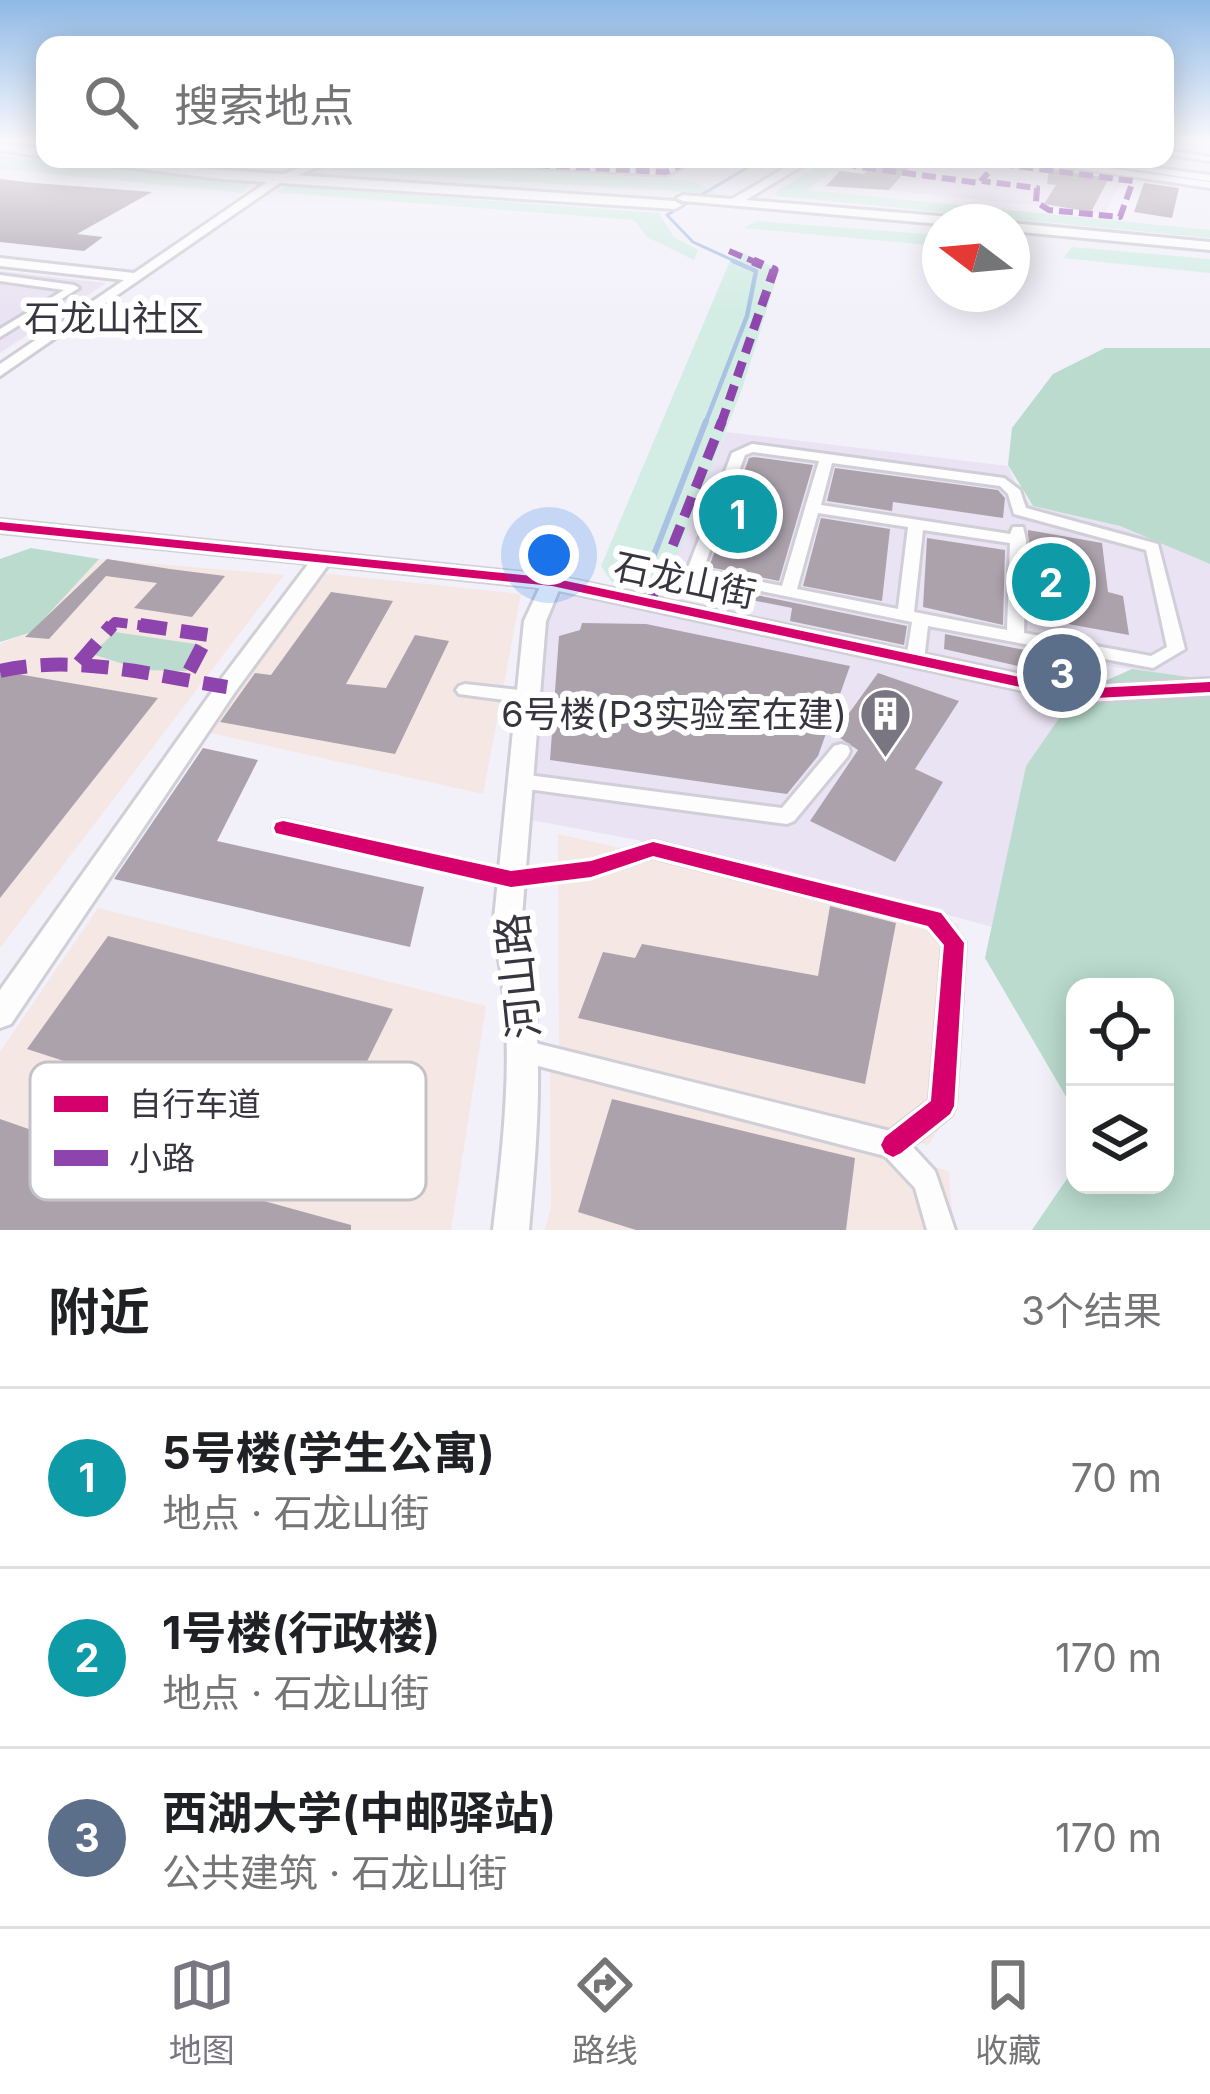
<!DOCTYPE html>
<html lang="zh">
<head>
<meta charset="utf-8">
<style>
	:root { --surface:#fff; --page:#f6f6f6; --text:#202124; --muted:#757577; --line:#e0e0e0; --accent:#797681 }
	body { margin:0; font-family:Inter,"Noto Sans SC",sans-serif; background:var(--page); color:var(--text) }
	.controls { position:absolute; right:36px; bottom:36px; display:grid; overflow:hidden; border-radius:24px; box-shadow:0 6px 30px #0003 }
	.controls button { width:108px; height:108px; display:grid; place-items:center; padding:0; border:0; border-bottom:3px solid var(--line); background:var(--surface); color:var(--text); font:60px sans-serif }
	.compass { position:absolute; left:922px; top:204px; width:108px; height:108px; border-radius:50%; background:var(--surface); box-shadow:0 6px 30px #0003; rotate:286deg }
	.you { position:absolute; left:549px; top:555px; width:42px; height:42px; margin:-30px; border:9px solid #fff; border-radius:50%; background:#1a73e8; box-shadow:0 0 0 18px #1a73e833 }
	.badge { display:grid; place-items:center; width:78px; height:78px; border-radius:50%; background:var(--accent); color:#fff; font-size:39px; font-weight:700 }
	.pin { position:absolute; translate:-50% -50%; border:6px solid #fff; box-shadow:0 3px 12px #0006 }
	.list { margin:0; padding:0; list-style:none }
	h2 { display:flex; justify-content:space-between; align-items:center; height:156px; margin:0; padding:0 48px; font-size:51px }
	h2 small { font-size:39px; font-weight:400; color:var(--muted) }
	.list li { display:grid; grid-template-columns:78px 1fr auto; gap:36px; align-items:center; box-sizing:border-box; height:180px; padding:0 48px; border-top:3px solid var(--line) }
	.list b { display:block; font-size:45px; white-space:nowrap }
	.list p { margin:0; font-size:39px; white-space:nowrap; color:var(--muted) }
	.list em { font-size:39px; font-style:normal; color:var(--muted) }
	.icon { flex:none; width:66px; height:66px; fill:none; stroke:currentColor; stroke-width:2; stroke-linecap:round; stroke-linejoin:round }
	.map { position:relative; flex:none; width:1210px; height:1230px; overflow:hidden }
	.search { position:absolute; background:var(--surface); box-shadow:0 6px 30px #0003; left:36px; right:36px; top:36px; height:132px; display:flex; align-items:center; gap:30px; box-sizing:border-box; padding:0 42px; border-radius:24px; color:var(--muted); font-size:45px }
	.sheet { height:696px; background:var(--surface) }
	nav { display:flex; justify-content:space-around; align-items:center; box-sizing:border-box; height:168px; border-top:3px solid var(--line); background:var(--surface); font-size:33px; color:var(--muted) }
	nav a { display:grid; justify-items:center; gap:6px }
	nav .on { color:var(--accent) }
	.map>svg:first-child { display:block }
	.industrial { fill:#f4e7e4 }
	.education { fill:#eae3f3 }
	.green { fill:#d3ede4 }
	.forest { fill:#badbce }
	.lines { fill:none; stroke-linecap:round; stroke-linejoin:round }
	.stream-far2 { stroke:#a9c1e3; stroke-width:3 }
	.stream-far1 { stroke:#a9c1e3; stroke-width:4.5 }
	.stream { stroke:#a9c1e3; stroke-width:6 }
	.building { fill:#aca2ac }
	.minor-casing { stroke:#d0ced7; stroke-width:6 }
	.tertiary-casing { stroke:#d0ced7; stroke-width:6 }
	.secondary-casing { stroke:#d0ced7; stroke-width:6 }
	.minor { fill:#fdfdfe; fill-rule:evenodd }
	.tertiary { fill:#fdfdfe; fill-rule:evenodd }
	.secondary { fill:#fdfdfe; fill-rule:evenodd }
	.quiet-far3 { stroke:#8e44ad; stroke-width:6; stroke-dasharray:14 6; stroke-linecap:butt }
	.quiet-far2 { stroke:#8e44ad; stroke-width:9; stroke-dasharray:16 9; stroke-linecap:butt }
	.quiet-far1 { stroke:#8e44ad; stroke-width:10; stroke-dasharray:21 10; stroke-linecap:butt }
	.quiet { stroke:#8e44ad; stroke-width:14; stroke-dasharray:27 14; stroke-linecap:butt }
	.cycleway-casing { stroke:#fff; stroke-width:7 }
	.cycleway { fill:#d6006c; fill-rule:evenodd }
	.labels { text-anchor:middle; stroke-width:12; stroke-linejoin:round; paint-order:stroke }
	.far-quarter-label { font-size:36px; fill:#383540; stroke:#fff }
	.street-label { font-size:36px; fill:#383540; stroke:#fff }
	.poi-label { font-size:36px; fill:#383540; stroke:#fff; text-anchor:end }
	.near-street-label { font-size:42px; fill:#383540; stroke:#fff }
	.key { fill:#fff; stroke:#c3c2c6; stroke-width:3 }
	.key-label { font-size:33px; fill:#383540 }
</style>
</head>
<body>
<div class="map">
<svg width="1210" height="1230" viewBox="0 0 1210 1230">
	<rect width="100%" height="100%" fill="#f2f0f9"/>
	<path class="industrial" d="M99,559L284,575L0,948V644L32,632Z
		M320,573L521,594L483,794L206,732Z
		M558,834L959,924L956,1104L928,1145L559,1048Z
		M98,908L486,1006L451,1230H0V1052Z
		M550,1056L949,1171L953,1230H545L551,1207Z"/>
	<path class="education" d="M873,159H978L1123,178L1105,213L850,186Z
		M0,271L106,283L0,353Z
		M726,432L1008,466L1021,495L1033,506L1120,526L1210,564V680L1084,663L1082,692L1026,766L992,927L764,864L526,819L544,624L563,593L654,609Z"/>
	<path class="green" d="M0,156L250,183L243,193L0,169Z
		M346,159L693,181L718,194L332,170L333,164Z
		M830,159H847L808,190L1210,230V238L777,196L776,192Z
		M292,186L659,213L674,237L698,250L694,260L647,237L634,220L272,192Z
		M757,221L940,235V246L744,228Z
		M1072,247L1210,259V273L1063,258Z
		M735,249L779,270L743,386L663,594L611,581L601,566Z"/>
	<path class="forest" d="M1105,348H1210V564L1120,526L1033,506L1008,465L1012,428L1053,374Z
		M31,548L99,559L32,632L0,642V559Z
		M115,632L202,645L187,671L142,670L92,654Z
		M1132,669L1210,680V1230H1032L1075,1167V1185H1165V987H1075V1112L985,958L1026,766L1076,694Z"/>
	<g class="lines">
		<path class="stream-far2" d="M741,264L693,242L667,215L762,159"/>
		<path class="stream-far1" d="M705,424L747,316L756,271L733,261"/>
		<path class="stream" d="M645,578L706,421"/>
	</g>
	<path class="building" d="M879,159H916L889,190L826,186L840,171L864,174Z
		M1049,169L1109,178L1091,212L1044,204L1056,185L1047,184Z
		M0,179L35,183L152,192L77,234L103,237L84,251L0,242Z
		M1144,183L1179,188L1172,218L1134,212Z
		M754,457L813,465L779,581L709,567L749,458Z
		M835,468L998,490L1005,498L1003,518L893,502L892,511L827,501Z
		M821,518L890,529L882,601L803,586Z
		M1028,530L1102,543L1108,592L1123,596L1129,635L1029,617Z
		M927,538L1005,550L1003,625L923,607Z
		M107,559L170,569L225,576L192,617L134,608L157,583L106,576L49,639L25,637Z
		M708,585L907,626L904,645L790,621L792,608L707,591Z
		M331,592L393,601L346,684L386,688L415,635L449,641L395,754L220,722L255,673L271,675Z
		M582,623L646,624L850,666L818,756L787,794L550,760L559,636L580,630Z
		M945,634L1084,662L1083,681L944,649Z
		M0,671L158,698L0,898Z
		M878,673L959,701L915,769L943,782L895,862L810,821L858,750L834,734Z
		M203,748L258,760L217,841L424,887L410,947L114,879Z
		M830,906L896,923L865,1084L578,1018L603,952L635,958L642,944L818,976Z
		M108,936L393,1009L325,1146L27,1049Z
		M612,1099L855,1158L846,1230H636L578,1212Z
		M0,1119L123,1162L351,1225V1230H0Z"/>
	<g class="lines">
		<defs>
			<path id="minor" d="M1165,150L1210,157V161L1165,154Z
				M412,159H464L665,169L687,159H698L666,175L416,161Z
				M1063,159H1086L1210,175V181Z
				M0,275L74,285L79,288L0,337V329L64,290L0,281Z
				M752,444L1004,478L1020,490L1026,508L1158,544L1185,649L1153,668L928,626L924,660L915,666L906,660L912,622L688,576L686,573L732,453ZM753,452L819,461L782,586L703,570L745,455ZM832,463L1000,486L1008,494L1014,514L1146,550L1167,647L1151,656L1024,633L1026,540L1023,527H1013L1010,534L821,505ZM818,513L908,527L898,609L797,589ZM923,530L1010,543L1007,630L914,612Z
				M465,684L528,691L534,693L537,697L534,701L528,703L459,694L456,690L459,686Z
				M841,744L848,746L850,751L848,756L794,821L787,824L520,788L513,786L510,781L513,776L520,774L782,808L834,746Z
				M283,820L511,871L591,861L653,841L942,913L965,943L955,1106L951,1115L912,1146L935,1171L955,1230H927L915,1188L885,1156L527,1063L518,1060L515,1052L518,1044L527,1041L890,1131L930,1100L943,945L927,926L653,857L591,877L511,887L276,833L273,828L276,823Z"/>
			<path id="tertiary" d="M322,159H337L281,182L0,376V364L124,280L0,266V258L134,273L273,178Z
				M800,159H813L746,200L963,218L969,222L940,224L683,201L677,198L683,195L732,199Z
				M1014,159H1042L1210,182V188Z
				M1012,223L1210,242V250L1012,231Z
				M0,520L552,576L1076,686L1210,679V695L1076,702L559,590L546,621L521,929C547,1030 538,1128 529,1230H493C505,1128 517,1030 493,929L524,621L540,587L328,565L235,692L11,1024L0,1028V990L219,682L309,563L0,532Z"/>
			<path id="secondary" d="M0,144L45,149V157L0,150Z
				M61,159L675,201L682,205L675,209L221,179Z"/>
		</defs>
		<use href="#minor" class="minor-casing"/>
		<use href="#tertiary" class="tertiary-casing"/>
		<use href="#secondary" class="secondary-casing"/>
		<use href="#minor" class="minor"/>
		<use href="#tertiary" class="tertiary"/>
		<use href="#secondary" class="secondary"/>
		<path class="quiet-far3" d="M416,159L666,172L694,159
			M863,159L854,166L979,183L988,173
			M960,159L1133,181L1120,217L1049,210L1036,202L1037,188L982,181
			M729,251L760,264"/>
		<path class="quiet-far2" d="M721,424L774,270L753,261"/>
		<path class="quiet-far1" d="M650,603L722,421
			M109,628L115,622L161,628"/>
		<path class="quiet" d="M140,625L208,635L184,681
			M79,663L112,625
			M0,671C77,654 150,675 227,687"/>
		<defs>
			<path id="cycleway" d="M0,522L552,578L1076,689L1210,682V692L1076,699L552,586L0,530Z
				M283,821L511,871L591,861L653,842L941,913L964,943L954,1106L950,1114L901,1153L893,1157L885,1153L881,1145L885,1137L931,1101L944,945L928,926L653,856L591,877L511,887L276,833L274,828L276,823Z"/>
		</defs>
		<use href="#cycleway" class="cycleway-casing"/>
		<use href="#cycleway" class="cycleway"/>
	</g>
	<linearGradient id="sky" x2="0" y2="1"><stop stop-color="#8fb9e6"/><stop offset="0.45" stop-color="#f9f8fc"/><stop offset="1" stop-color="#f9f8fc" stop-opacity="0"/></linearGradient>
	<rect width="1210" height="311" fill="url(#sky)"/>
	<defs>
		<symbol id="building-pin" viewBox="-11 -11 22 30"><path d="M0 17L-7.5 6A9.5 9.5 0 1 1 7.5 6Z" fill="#797681" stroke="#fff"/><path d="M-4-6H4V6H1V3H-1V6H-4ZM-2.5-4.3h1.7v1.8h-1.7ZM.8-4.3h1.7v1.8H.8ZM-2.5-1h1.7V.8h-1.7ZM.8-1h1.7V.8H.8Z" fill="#fff"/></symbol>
	</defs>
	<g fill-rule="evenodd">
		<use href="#building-pin" x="856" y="684" width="59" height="81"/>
	</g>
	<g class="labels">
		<g class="far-quarter-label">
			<text x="114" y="331">石龙山社区</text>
		</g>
		<g class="street-label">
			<text transform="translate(685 580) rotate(12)" y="13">石龙山街</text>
		</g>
		<g class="poi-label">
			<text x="847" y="727">6号楼(P3实验室在建)</text>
		</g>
		<g class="near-street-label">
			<text transform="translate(518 976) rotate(-96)" y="15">河山路</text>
		</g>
	</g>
	<rect x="30" y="1062" width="396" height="138" rx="18" class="key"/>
	<rect x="54" y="1096" width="54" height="16" fill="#d6006c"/>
	<rect x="54" y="1150" width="54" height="16" fill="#8e44ad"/>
	<g class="key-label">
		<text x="129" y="1116">自行车道</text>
		<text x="129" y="1170">小路</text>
	</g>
</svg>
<div class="controls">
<button><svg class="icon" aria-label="locate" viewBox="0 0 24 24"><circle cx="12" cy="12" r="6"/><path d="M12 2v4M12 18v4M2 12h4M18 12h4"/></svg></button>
<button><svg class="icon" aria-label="layers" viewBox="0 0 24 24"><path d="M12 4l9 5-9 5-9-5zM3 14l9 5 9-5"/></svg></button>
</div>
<svg class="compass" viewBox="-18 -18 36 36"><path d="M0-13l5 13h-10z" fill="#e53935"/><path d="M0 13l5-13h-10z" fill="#757577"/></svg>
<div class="you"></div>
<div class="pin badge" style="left:738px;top:514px;background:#0f9aa8">1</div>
<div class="pin badge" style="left:1051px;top:582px;background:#0f9aa8">2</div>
<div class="pin badge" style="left:1062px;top:673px;background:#5c6f8a">3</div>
<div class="search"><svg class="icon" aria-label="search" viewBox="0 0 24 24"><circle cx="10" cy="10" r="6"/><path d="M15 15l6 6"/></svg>搜索地点</div>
</div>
<section class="sheet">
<h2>附近<small>3个结果</small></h2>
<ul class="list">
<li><span class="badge" style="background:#0f9aa8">1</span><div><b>5号楼(学生公寓)</b><p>地点 · 石龙山街</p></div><em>70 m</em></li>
<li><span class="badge" style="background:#0f9aa8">2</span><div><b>1号楼(行政楼)</b><p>地点 · 石龙山街</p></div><em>170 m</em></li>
<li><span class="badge" style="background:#5c6f8a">3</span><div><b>西湖大学(中邮驿站)</b><p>公共建筑 · 石龙山街</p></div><em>170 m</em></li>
</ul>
</section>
<nav>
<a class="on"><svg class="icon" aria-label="map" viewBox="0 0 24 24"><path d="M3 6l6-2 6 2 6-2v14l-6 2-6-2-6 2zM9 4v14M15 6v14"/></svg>地图</a>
<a><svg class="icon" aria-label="directions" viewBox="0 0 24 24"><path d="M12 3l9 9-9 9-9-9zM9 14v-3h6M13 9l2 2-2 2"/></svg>路线</a>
<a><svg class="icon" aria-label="saved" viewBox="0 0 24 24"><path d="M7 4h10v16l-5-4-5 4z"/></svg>收藏</a>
</nav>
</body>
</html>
